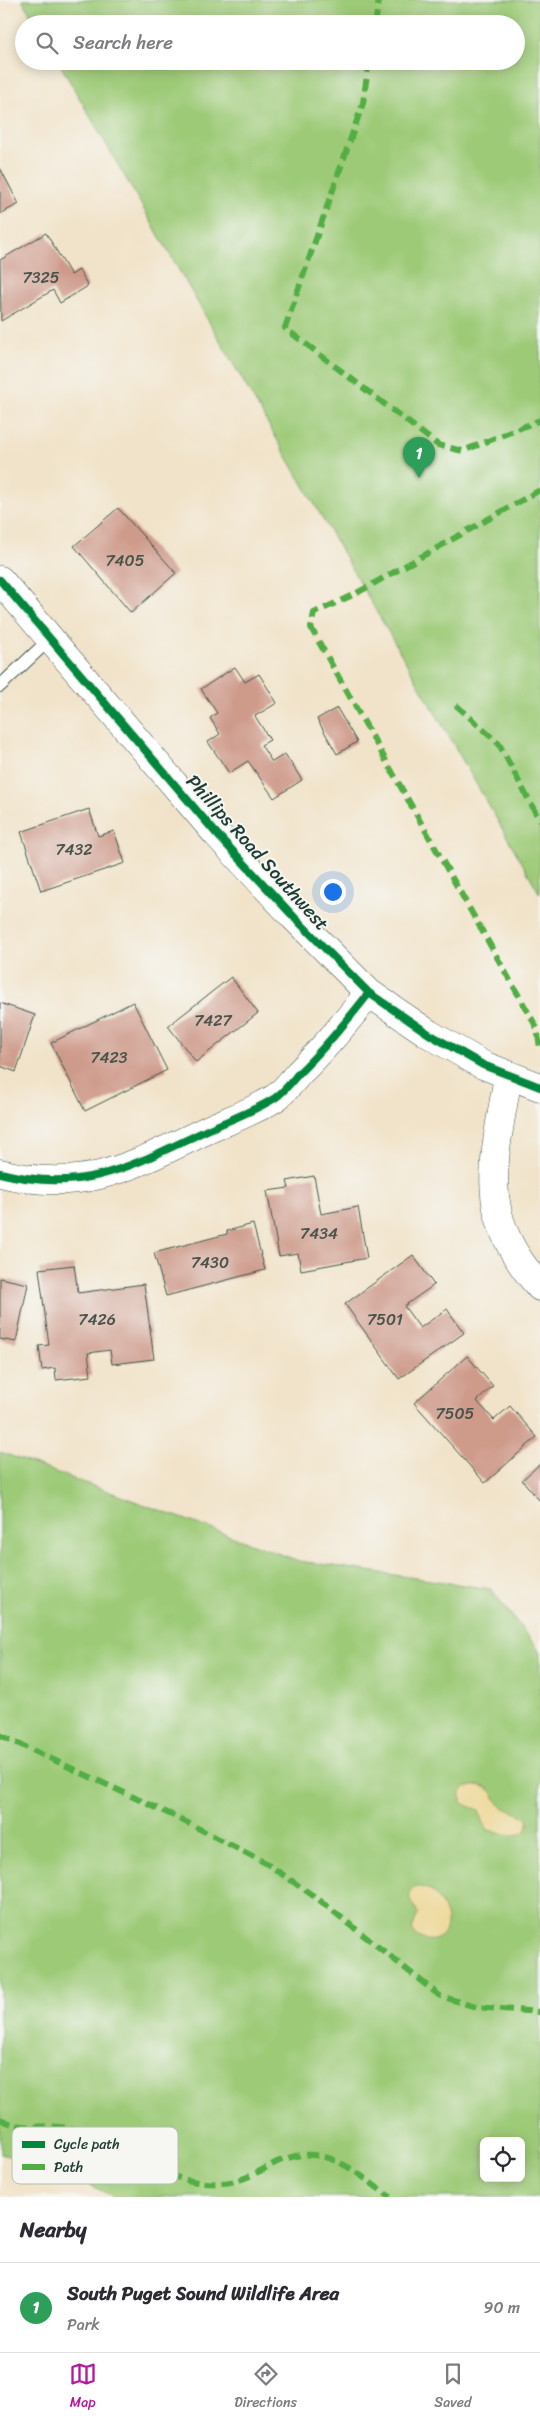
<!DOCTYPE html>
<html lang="en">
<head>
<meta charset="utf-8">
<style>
	:root { --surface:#fff; --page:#f2f2f3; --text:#2b2b33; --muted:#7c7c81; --line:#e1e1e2; --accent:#b5179e }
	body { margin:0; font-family:Sriracha,sans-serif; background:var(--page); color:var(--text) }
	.controls { position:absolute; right:15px; bottom:15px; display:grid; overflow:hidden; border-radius:8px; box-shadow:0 2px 12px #0003 }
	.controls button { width:45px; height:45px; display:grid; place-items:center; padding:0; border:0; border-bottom:1px solid var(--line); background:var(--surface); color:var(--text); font:25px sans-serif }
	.you { position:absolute; left:332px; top:891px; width:18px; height:18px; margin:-12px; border:4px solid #fff; border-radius:50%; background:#1a73e8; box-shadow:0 0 0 8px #1a73e833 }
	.badge { display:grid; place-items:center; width:32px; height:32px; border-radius:50%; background:var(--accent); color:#fff; font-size:16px; font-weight:700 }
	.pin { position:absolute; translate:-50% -41px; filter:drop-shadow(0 1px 2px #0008) }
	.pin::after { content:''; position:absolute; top:26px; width:18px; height:15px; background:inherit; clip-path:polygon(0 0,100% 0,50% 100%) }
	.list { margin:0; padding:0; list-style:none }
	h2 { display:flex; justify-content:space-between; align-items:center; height:65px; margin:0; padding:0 20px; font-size:21px }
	h2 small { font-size:16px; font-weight:400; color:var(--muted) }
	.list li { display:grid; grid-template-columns:32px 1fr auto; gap:15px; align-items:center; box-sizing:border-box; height:90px; padding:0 20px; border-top:1px solid var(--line) }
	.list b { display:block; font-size:19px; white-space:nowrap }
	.list p { margin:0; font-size:16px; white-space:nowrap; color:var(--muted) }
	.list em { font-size:16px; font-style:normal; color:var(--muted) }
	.icon { flex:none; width:28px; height:28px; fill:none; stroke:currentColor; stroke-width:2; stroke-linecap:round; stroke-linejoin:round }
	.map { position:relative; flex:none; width:540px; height:2197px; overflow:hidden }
	.search { position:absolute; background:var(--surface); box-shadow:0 2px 12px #0003; left:15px; right:15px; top:15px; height:55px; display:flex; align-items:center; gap:12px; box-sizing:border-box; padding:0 18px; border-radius:28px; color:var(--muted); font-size:19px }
	.sheet { height:155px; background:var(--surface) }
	nav { display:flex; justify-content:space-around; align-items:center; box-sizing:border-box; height:70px; border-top:1px solid var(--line); background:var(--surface); font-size:14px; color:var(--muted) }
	nav a { display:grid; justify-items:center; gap:2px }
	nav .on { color:var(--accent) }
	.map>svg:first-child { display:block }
	.green { fill:#9dca77; stroke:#5e8456; fill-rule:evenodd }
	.sand { fill:#eeda9e; stroke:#868c69 }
	.building { fill:#ce9a8a }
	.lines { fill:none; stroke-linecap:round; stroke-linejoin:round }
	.service-casing { stroke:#3e564a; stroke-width:14 }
	.tertiary-casing { stroke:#3e564a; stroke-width:29 }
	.service { stroke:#fff; stroke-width:12 }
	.tertiary { stroke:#fff; stroke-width:28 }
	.quiet { stroke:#52ad45; stroke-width:6; stroke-dasharray:12 6; stroke-linecap:butt }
	.cycleway-casing { stroke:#f6f6f2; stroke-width:11 }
	.cycleway { stroke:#00873e; stroke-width:8 }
	.labels { text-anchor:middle; stroke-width:4; stroke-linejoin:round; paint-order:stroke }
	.number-label { font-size:16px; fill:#4b544a }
	.street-label { font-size:19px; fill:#1f3d34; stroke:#f6f6f2 }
	.key { fill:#f6f6f2; stroke:#b6beb9; stroke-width:1 }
	.key-label { font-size:14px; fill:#1f3d34 }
</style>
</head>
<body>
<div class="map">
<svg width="540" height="2197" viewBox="0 0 540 2197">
	<rect width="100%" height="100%" fill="#f6f6f2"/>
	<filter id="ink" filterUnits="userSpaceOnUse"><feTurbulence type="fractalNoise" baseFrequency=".02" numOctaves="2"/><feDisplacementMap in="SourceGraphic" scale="10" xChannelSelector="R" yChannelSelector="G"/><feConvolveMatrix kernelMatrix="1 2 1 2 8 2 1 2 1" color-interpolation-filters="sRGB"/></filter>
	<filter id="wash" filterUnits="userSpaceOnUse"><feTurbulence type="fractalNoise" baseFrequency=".0096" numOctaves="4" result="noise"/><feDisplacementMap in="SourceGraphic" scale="20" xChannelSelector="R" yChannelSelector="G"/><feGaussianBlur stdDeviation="1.12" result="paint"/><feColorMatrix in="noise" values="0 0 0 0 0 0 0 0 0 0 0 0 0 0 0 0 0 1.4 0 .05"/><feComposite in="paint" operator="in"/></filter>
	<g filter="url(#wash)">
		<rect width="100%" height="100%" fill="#f1e3c9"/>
		<path class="green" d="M22,0H540V894L58,61H516V24H36Z
			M0,1452L299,1561L491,1589L540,1652V2197H114L53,2167L0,2154ZM484,2141H521V2178H484Z"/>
		<path class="sand" d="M478,1785C498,1789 491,1799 503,1807C513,1814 535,1814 526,1831C514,1839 499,1833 486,1829L479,1810L461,1803V1792L464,1788Z
			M416,1886L431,1890C471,1936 425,1954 412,1929L418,1913C412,1903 404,1896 416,1886Z"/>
		<g id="blocks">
			<path class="building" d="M0,168L19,204L0,214Z
				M46,233L71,275L79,270L88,286L60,303L53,290L1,321L0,260Z
				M118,508L176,573L131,613L74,546Z
				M235,667L245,682L259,674L277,703L255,716L270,740L261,745L272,762L285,754L302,780L274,798L248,761L229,773L208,742L220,734L210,718L217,713L201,689Z
				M337,708L357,742L337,754L317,719Z
				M89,809L98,836L114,831L125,863L41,891L21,832Z
				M231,977L258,1013L196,1062L168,1026Z
				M133,1002L167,1070L85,1111L51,1043Z
				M0,1003L35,1015L16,1072L0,1066Z
				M314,1176L321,1214L358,1207L367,1258L301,1270L298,1253L279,1256L267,1191L289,1188L287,1181Z
				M253,1224L265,1270L166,1296L154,1253L227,1234V1231Z
				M413,1255L434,1285L404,1306L420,1328L447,1309L464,1333L399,1379L345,1304Z
				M74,1265L78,1293L144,1284L154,1359L112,1364L110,1350L88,1353L91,1376L56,1380L55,1368L42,1370L39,1346L49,1345L39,1269Z
				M0,1278L28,1284L16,1342L0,1339Z
				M467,1356L493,1386L477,1401L494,1420L510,1406L537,1437L485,1483L414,1403Z
				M540,1464V1501L522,1480Z"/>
		</g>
	</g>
	<g filter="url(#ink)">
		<use href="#blocks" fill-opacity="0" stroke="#3e564a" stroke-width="1"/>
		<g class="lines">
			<defs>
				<path id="service" d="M0,686L50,639"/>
				<path id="tertiary" d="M0,580L215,832L294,917L369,993L429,1034L483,1065L540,1087
					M508,1076C494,1163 475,1214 540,1287
					M0,1173C83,1194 130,1167 203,1132C226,1121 253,1112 275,1098C284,1092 292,1081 299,1073C325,1048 347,1021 369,993"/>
			</defs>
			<use href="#service" class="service-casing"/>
			<use href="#tertiary" class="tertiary-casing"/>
			<use href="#service" class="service"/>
			<use href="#tertiary" class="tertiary"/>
			<path class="quiet" d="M375,24L379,0
				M369,61L363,103L285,328L438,445L463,451L540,420
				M540,490L355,594L314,613L311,628L537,1028L540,1048
				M456,705L499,744L540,821
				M0,1735L174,1816L266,1863L318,1899L440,1996L476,2007L540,2012
				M0,2119C25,2132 41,2123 67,2128C75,2129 83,2135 91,2138C133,2155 174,2187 222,2183C242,2182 258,2172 275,2163C324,2140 352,2170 390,2197"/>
			<defs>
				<path id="cycleway" d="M0,580L215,832L294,917L369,993L429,1034L483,1065L540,1087
					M0,1173C83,1194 130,1167 203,1132C226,1121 253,1112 275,1098C284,1092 292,1081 299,1073C325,1048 347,1021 369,993"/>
			</defs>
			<use href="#cycleway" class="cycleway-casing"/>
			<use href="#cycleway" class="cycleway"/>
		</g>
	</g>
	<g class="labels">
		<g class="number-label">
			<text x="41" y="283">7325</text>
			<text x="125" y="566">7405</text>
			<text x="74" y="855">7432</text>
			<text x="213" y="1026">7427</text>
			<text x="109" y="1063">7423</text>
			<text x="319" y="1239">7434</text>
			<text x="210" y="1268">7430</text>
			<text x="97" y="1325">7426</text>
			<text x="385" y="1325">7501</text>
			<text x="455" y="1419">7505</text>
		</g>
		<g class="street-label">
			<text transform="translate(258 852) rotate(48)" y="7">Phillips Road Southwest</text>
		</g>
	</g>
	<rect x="12" y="2127" width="166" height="57" rx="8" class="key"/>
	<rect x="22" y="2141" width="23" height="7" fill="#00873e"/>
	<rect x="22" y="2164" width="23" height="6" fill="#52ad45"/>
	<g class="key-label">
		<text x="54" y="2149">Cycle path</text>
		<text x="54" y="2172">Path</text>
	</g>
</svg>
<div class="controls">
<button><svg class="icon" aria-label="locate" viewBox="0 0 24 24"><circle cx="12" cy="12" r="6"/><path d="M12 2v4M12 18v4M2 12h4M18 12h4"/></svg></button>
</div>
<div class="you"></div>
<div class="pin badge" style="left:419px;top:478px;background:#2e9e5b">1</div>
<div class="search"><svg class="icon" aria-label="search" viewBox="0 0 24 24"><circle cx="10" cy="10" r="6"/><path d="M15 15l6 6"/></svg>Search here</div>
</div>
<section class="sheet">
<h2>Nearby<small></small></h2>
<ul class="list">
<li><span class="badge" style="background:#2e9e5b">1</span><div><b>South Puget Sound Wildlife Area</b><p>Park</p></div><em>90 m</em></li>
</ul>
</section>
<nav>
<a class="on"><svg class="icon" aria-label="map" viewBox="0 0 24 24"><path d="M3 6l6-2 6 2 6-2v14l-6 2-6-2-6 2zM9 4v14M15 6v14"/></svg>Map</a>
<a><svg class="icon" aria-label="directions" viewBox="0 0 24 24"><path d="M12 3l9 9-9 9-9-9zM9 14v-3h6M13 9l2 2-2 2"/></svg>Directions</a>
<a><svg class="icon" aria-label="saved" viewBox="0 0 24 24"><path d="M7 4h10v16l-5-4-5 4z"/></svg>Saved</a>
</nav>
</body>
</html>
